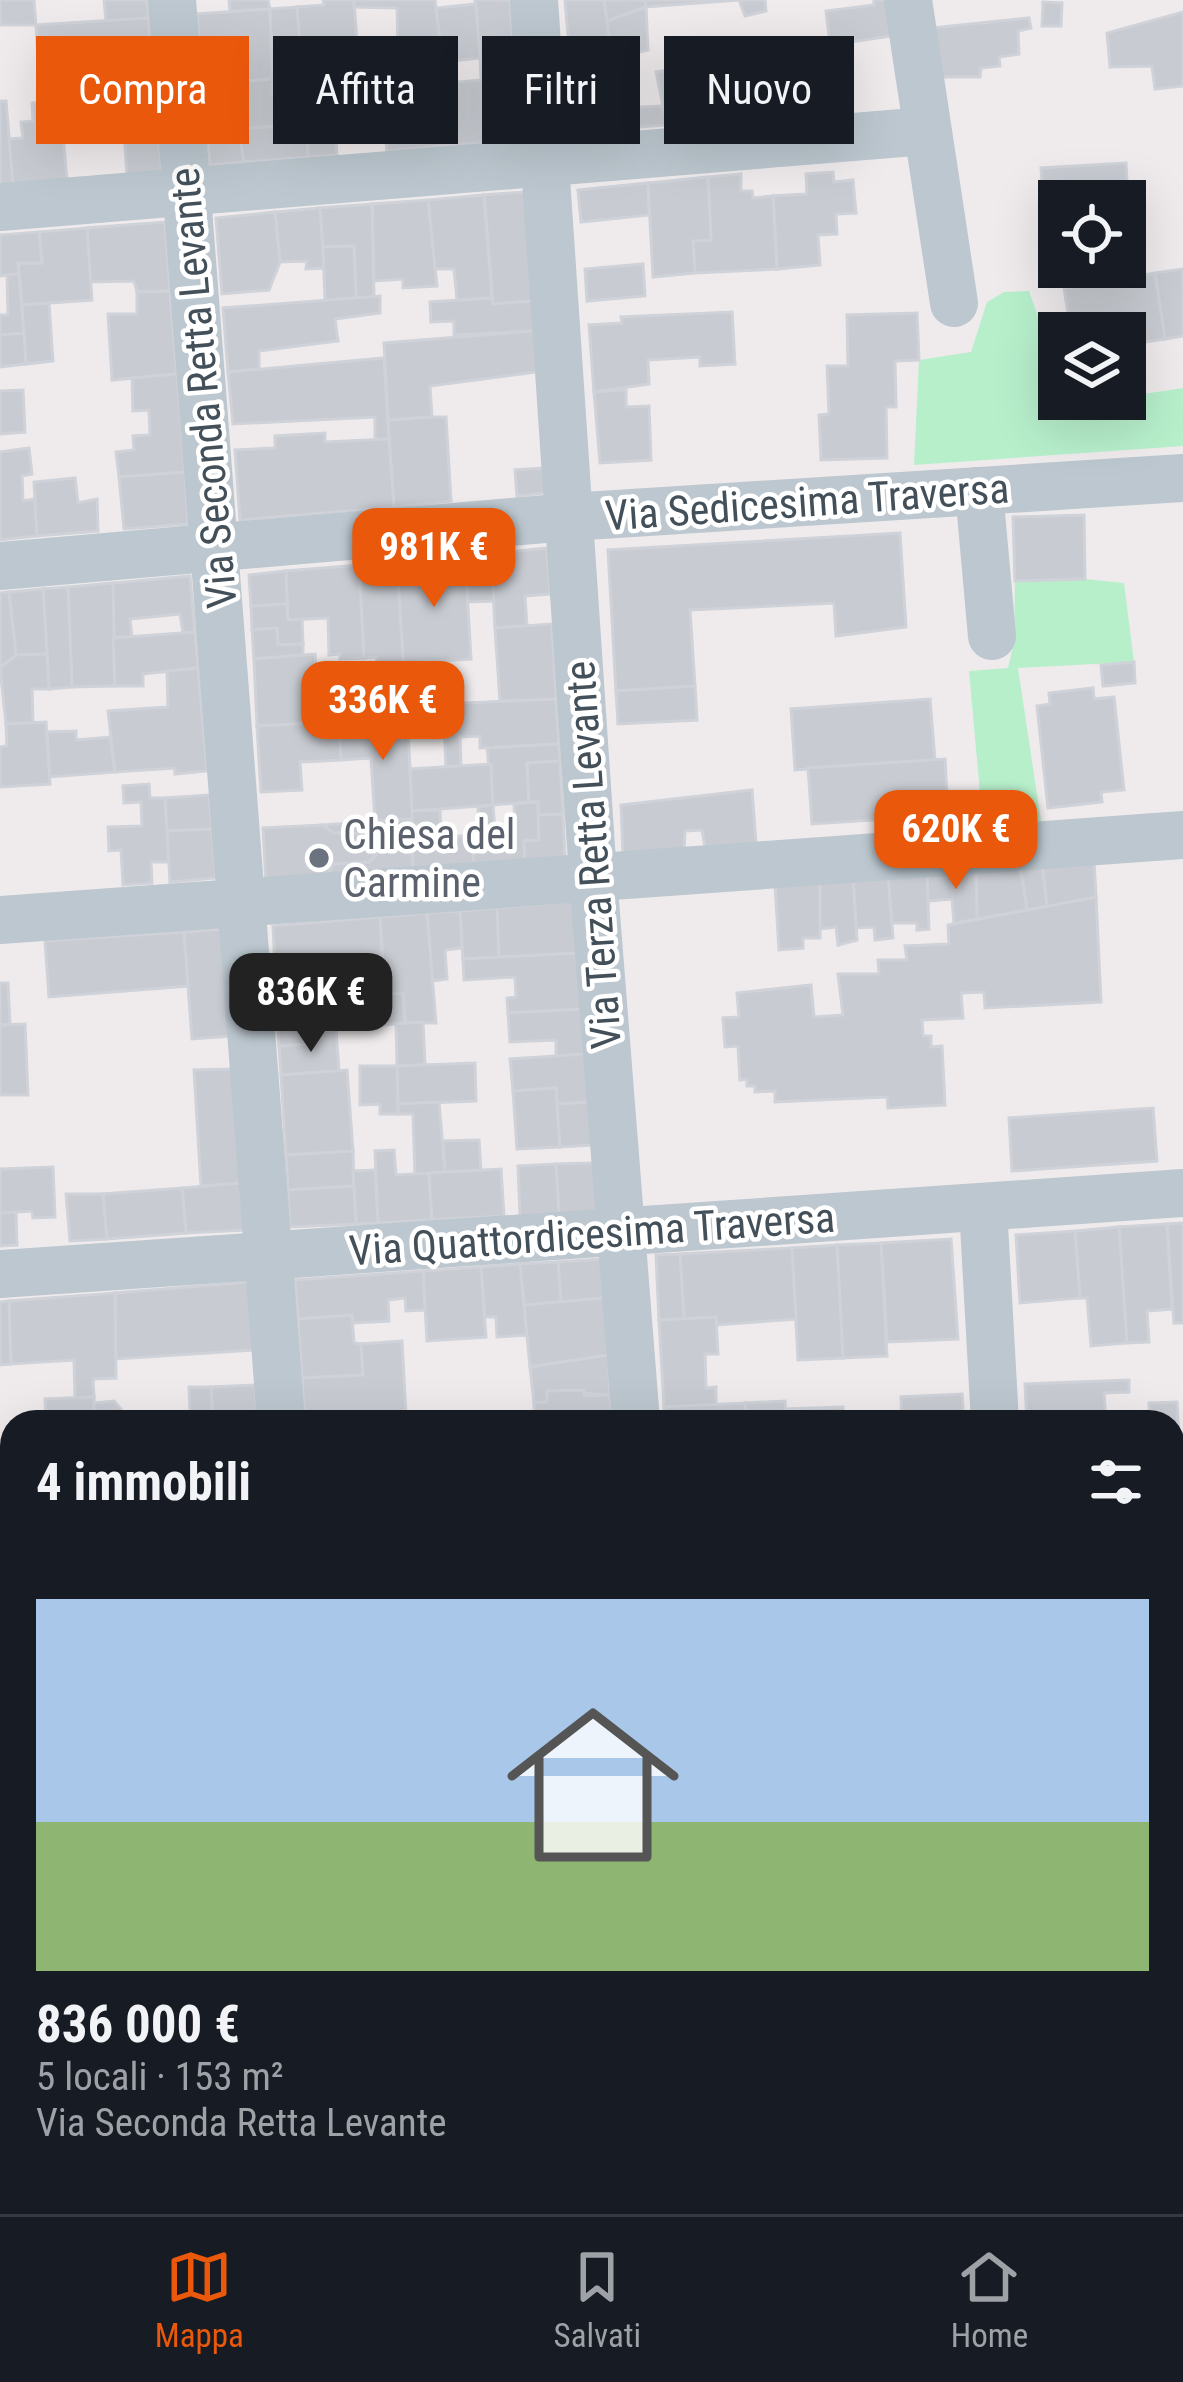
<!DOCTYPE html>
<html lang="it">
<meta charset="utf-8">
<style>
body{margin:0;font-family:"Roboto Condensed",sans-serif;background:#242831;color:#f1f3f6;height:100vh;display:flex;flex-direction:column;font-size:45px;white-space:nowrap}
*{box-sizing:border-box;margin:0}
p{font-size:39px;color:#9ea1a6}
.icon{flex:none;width:66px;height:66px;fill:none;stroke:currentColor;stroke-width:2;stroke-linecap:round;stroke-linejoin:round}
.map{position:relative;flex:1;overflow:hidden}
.drawer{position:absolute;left:0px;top:1410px;width:1185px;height:804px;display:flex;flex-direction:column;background:#171b24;border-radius:36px 36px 0 0;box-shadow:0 12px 48px #0002}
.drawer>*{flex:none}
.hud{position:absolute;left:36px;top:36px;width:1113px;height:108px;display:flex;gap:24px}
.buttons{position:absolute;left:1038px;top:180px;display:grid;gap:24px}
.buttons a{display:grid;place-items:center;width:108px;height:108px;border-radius:0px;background:#171b24;box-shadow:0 12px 48px #0002;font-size:60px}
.price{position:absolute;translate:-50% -102px;padding:0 27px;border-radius:24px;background:#ea580c;color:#fff;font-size:39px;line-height:78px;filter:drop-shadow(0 3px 6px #0008)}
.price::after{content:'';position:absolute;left:50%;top:72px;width:36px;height:27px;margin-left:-18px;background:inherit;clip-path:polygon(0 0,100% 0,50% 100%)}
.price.on{background:#222;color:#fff}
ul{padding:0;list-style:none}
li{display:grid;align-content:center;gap:24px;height:636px;padding:0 36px}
li span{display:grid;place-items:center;height:372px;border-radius:0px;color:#555}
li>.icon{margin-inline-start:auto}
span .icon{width:216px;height:216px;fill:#fffc;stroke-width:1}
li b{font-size:51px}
h2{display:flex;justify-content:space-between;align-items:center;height:144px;padding:0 36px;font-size:51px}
.chip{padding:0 42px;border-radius:0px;background:#171b24;box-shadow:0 12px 48px #0002;font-size:42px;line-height:108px}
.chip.on{background:#ea580c;color:#fff}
.dock{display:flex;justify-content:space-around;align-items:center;height:168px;border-top:3px solid #363941;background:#171b24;font-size:33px;color:#9ea1a6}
.dock a{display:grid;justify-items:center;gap:6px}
.dock .on{color:#ea580c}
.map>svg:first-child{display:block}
</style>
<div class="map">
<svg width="1183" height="2214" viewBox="0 0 1183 2214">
<rect width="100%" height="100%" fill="#efebec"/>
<g fill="#b7efcb">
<polygon points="1029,291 1048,345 1059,357 1059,399 1125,399 1125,391 1143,394 1183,388 1183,446 914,465 919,360 971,352 987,302 1004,292"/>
<polygon points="1085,579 1124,583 1134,662 1018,668 1041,821 983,826 969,671 1008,668 1014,643 1015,581"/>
</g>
<g fill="#c8cbd1" stroke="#cfd2d8" stroke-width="3">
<polygon points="0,0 34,0 36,25 0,25"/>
<polygon points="104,0 147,0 148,18 106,21"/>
<polygon points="229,0 268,0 270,9 230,11"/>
<polygon points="323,0 354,0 360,88 332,91 337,155 308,157 297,7 324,5"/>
<polygon points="354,0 435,0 441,48 398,50 397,8 354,7"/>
<polygon points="475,0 510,0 514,56 480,58"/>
<polygon points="565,0 604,0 611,46 569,48"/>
<polygon points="604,0 645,0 646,7 607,21"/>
<polygon points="645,0 765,0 766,11 745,16 739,0 646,7"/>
<polygon points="874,0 886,0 891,36 830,45 826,11 874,5"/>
<polygon points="1043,2 1062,3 1061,26 1042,26"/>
<polygon points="476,4 480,58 443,62 436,8"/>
<polygon points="297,7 304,95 273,96 270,9"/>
<polygon points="646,7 648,50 612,59 607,21"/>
<polygon points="270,9 272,79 204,85 197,14"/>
<polygon points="1183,12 1183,86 1155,89 1152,66 1110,67 1107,33"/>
<polygon points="148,18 151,48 100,53 100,45 57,49 57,62 38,63 36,25"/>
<polygon points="1029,18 1031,28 1018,31 1019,54 999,57 1000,66 981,68 980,77 936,77 931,28"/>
<polygon points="611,46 617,108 663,106 667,125 576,132 569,48"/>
<polygon points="822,46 829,112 783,116 778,50"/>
<polygon points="151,48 154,79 80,86 79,65 108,62 108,52"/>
<polygon points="441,48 442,73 435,74 440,146 387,151 383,110 416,107 416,73 392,73 390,50"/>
<polygon points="778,50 783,116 739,119 735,58"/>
<polygon points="514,56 520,140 440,146 435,74 447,73 447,83 481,80 480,58"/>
<polygon points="735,58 739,119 667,125 656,72"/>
<polygon points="272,79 273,96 287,95 279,126 239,129 244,162 210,165 204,85"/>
<polygon points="154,90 162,173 127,175 124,132 63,136 60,101"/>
<polygon points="287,95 304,95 308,157 244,162 239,129 279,126"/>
<polygon points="0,101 6,101 13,185 0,186"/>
<polygon points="60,101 67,181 13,185 9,139 23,138 21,122 33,121 32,103"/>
<polygon points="1126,163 1129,218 1125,219 1125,201 1059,201 1059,223 1045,224 1041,168"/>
<polygon points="833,172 834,182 853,180 856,213 836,214 837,234 818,235 820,265 777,269 773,196 807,194 806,174"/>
<polygon points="741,174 741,191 752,191 753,198 773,196 777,269 695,273 693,241 711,240 708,177"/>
<polygon points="708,177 711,240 693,241 695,273 653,277 648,183"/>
<polygon points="648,183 649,215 581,222 578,190"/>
<polygon points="525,192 532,301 493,304 484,195"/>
<polygon points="484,195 492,298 457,300 454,269 434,269 428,200"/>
<polygon points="428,200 437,286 403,288 403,279 374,281 372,204"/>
<polygon points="372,204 374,297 356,298 354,246 323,247 320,208"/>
<polygon points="320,208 324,268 306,269 307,261 280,262 275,212"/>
<polygon points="275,212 280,262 269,290 222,294 216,218"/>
<polygon points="165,222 170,291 137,292 134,281 90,282 87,228"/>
<polygon points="87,228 92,300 22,305 18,263 42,263 39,232"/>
<polygon points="39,232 42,263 18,263 19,274 0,276 0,235"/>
<polygon points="354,246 356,298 325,301 323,247"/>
<polygon points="643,264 645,296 587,301 585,269"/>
<polygon points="1183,269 1183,336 1165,339 1155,273"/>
<polygon points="1155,273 1165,339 1125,345 1125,333 1071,333 1064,288"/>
<polygon points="19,274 24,333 0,335 0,315 8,315 7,275"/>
<polygon points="170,291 177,374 112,380 108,314 137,314 137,292"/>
<polygon points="380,296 380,313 335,319 338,341 259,351 259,369 228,372 223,308"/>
<polygon points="492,298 493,304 532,301 534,331 454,335 454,321 431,322 430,302"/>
<polygon points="49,303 53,361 26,364 22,305"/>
<polygon points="732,312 735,364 700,366 700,357 648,360 649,384 594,392 589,325 622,323 621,317"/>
<polygon points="917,313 919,360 895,361 896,407 886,407 887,458 821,460 819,415 829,414 827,366 848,366 847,315"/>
<polygon points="534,331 536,372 430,386 432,417 388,420 384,343"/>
<polygon points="24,333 26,364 0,367 0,335"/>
<polygon points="384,358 389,439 375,439 375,417 233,424 228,372"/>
<polygon points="177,374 185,472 119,477 116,452 134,450 133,436 150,435 149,410 133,411 132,378"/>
<polygon points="23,390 25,432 0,434 0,391"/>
<polygon points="626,390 626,407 649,406 651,460 600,463 594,392"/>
<polygon points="432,417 446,417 451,501 394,507 388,420"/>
<polygon points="325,433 325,442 389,439 394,507 240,520 235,450 275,448 275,436"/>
<polygon points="29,448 32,474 22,476 23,501 35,499 37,536 0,540 0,452"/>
<polygon points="543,468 544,493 517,496 515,470"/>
<polygon points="185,472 188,524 124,529 119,477"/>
<polygon points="75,478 78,503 97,499 98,531 37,536 34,482"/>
<polygon points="1084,515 1085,579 1015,581 1013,517"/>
<polygon points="900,533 906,627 836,636 834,603 690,610 695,686 616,691 608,550"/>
<polygon points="547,548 550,594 525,596 527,626 495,628 491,554"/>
<polygon points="491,554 494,601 467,602 465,556"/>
<polygon points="465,556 471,659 403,663 397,562"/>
<polygon points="397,562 404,674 376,674 377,657 364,658 359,565"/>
<polygon points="359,565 364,658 340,659 340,654 329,655 328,618 288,620 286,571"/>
<polygon points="286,571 287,604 251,606 249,575"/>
<polygon points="190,576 195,632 183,633 180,614 130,619 132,637 113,638 113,583"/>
<polygon points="113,583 115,686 72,687 68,587"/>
<polygon points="68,587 72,687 49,689 43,589"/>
<polygon points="43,589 47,654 16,655 9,592"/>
<polygon points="9,592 16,655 0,668 0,678 0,593"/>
<polygon points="287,604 288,620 302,619 303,644 278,645 277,628 252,630 251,606"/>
<polygon points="552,624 556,699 500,701 495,628"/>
<polygon points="277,628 278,645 303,644 303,655 254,659 252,630"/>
<polygon points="195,632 198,668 143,674 143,686 115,686 113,638"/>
<polygon points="47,654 49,689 32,689 33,723 6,724 0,668 16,655"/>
<polygon points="315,654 317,686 338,686 339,722 257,726 254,659"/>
<polygon points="1134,662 1135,683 1103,686 1101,665"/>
<polygon points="198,668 207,771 175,774 175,768 115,772 108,711 168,707 167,671"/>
<polygon points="376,674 404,674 407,717 339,722 338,686 377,684"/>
<polygon points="695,686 697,720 618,724 616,691"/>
<polygon points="1093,688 1094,699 1114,697 1124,790 1101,792 1102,802 1048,808 1037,706 1050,704 1049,693"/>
<polygon points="556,699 559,744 480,748 480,736 460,737 461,766 446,767 443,704"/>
<polygon points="930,699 935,760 795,770 791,709"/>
<polygon points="407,717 413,819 375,821 371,758 341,760 339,722"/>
<polygon points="46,722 50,784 0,787 0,747 7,746 6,724"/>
<polygon points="339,722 341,760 300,762 302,790 261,792 257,726"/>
<polygon points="76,731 76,740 110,737 115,772 50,777 47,732"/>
<polygon points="559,744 560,761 527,763 529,802 493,805 487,748"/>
<polygon points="945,759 948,815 812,824 808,768"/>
<polygon points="560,761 563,814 538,815 538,802 529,802 527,763"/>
<polygon points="491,764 493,805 412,811 410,769"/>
<polygon points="149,784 150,798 165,798 169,862 151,862 152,883 123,885 121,850 109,851 108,827 142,826 141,802 124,803 123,786"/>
<polygon points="752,790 756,843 705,847 702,830 685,831 684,850 623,854 621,805"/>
<polygon points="209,795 212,829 167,831 165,798"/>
<polygon points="538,802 539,840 524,841 525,862 474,866 471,827 479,827 478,807 493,805 495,831 515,829 514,804"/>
<polygon points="440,810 441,833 448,833 448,837 472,835 474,866 413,870 412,811"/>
<polygon points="563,814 565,858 525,862 524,841 539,840 538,815"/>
<polygon points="409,819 413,870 325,877 334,864 369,862 376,855 377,845 371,834 333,833 323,825"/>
<polygon points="323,825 333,833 371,834 377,845 376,855 369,862 334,864 325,877 266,882 263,828"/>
<polygon points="212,829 216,878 170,882 167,831"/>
<polygon points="1094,859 1096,897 1047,907 1042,864"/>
<polygon points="1042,864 1047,907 1027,910 1020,865"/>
<polygon points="1020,865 1027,910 977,919 976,869"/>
<polygon points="976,869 977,919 954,923 952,899 928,901 927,873"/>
<polygon points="927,873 929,929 917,930 917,923 892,923 888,876"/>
<polygon points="888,876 893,938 875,940 874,927 856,928 853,879"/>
<polygon points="853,879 857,940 838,945 836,927 820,929 820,882"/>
<polygon points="820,882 820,938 803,938 803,948 779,950 775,885"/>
<polygon points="1096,897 1101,1002 985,1008 984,992 961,993 963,1018 922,1020 923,1036 931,1036 931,1047 942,1046 945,1105 888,1108 887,1097 775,1102 775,1091 755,1092 755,1086 747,1086 747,1079 740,1080 738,1046 725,1047 723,1018 739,1017 737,993 811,985 814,1017 843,1015 838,974 879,974 878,960 907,960 905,946 949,944 948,925"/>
<polygon points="576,901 579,953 499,957 497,908"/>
<polygon points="497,908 499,957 463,959 460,911"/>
<polygon points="460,911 462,948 445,950 447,979 432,981 427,913"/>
<polygon points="427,913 436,1023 405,1023 403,993 385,994 380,917"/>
<polygon points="380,917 382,957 302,962 303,1004 277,1007 273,926"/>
<polygon points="225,929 231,1036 192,1039 184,932"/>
<polygon points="184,932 188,986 49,997 45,941"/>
<polygon points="579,953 583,1009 508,1013 507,998 516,997 515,977 464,980 463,959"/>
<polygon points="0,983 8,983 10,1024 0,1025"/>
<polygon points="403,993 405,1023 310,1032 312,1044 279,1046 277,1007"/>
<polygon points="583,1009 586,1054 556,1056 556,1040 510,1042 508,1013"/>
<polygon points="423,1022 425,1065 397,1066 396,1024"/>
<polygon points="25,1024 28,1095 0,1095 0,1025"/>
<polygon points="336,1030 339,1071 281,1075 279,1046 312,1044 310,1032"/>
<polygon points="586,1054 590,1102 557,1104 556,1088 513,1091 510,1059"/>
<polygon points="475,1063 476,1101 398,1104 397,1066"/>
<polygon points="360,1066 397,1066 398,1114 380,1114 380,1104 360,1105"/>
<polygon points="233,1069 240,1183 201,1186 194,1070"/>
<polygon points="347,1070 353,1151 286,1155 281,1075"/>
<polygon points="556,1088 560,1147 517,1149 513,1091"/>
<polygon points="439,1102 445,1173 415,1174 413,1114 398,1114 398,1104"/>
<polygon points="590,1102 593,1145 560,1147 557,1104"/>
<polygon points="1153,1108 1157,1161 1012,1171 1009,1118"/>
<polygon points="479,1140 481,1171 445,1173 443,1141"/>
<polygon points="394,1150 396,1175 429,1173 432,1220 378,1223 375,1151"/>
<polygon points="353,1151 354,1186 288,1190 286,1155"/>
<polygon points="594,1163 598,1211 559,1214 556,1164"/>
<polygon points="556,1164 559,1214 520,1216 518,1166"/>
<polygon points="53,1167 55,1217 33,1218 32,1211 0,1213 0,1169"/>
<polygon points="501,1169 504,1216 432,1220 429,1173"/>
<polygon points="375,1170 378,1223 356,1224 353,1171"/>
<polygon points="240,1183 244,1230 186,1233 182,1188"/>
<polygon points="354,1186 356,1224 290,1227 288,1190"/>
<polygon points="182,1188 186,1233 107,1239 103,1194"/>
<polygon points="66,1194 103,1194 107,1239 70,1241"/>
<polygon points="16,1212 17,1245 0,1246 0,1213"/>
<polygon points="1183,1223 1183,1323 1174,1323 1167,1224"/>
<polygon points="1167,1224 1172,1309 1147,1311 1149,1342 1127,1343 1119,1227"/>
<polygon points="1119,1227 1127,1343 1091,1346 1087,1298 1080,1298 1075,1231"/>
<polygon points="1075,1231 1080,1298 1020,1303 1016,1235"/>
<polygon points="951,1239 958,1339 887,1342 881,1243"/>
<polygon points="881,1243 887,1356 843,1358 837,1245"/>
<polygon points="837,1245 843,1358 798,1360 792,1248"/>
<polygon points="792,1248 796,1319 717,1325 716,1317 684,1319 680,1254"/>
<polygon points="680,1254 684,1319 659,1320 656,1255"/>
<polygon points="601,1259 604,1298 561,1302 558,1262"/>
<polygon points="558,1262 561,1302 524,1305 520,1264"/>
<polygon points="520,1264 527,1335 497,1337 496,1317 485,1317 481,1267"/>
<polygon points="481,1267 486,1337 427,1341 423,1271"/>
<polygon points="423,1271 425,1310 406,1311 405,1298 388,1300 389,1321 353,1323 352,1315 298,1319 295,1280"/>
<polygon points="249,1282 253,1350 116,1359 115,1293"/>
<polygon points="115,1293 116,1378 93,1379 94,1397 75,1398 74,1360 11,1364 9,1301"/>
<polygon points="604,1298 608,1355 530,1367 524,1305"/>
<polygon points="9,1301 11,1364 0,1365 0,1302"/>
<polygon points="352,1315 354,1343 361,1344 363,1375 302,1378 298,1319"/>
<polygon points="716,1317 718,1354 705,1354 706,1388 716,1387 716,1405 664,1407 659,1320"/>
<polygon points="402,1341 406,1415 305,1421 302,1378 363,1375 361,1344"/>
<polygon points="608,1355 610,1395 547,1391 547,1402 534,1403 530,1367"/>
<polygon points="1129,1380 1129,1392 1104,1393 1106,1422 1027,1422 1025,1384"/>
<polygon points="255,1385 257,1422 213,1422 211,1387"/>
<polygon points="189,1387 211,1387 213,1422 94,1422 93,1403 114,1401 126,1415 190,1411"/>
<polygon points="584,1390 584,1396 610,1395 612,1422 525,1422 535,1422 534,1403 547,1402 547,1391"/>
<polygon points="962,1394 964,1422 902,1422 901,1397"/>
<polygon points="94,1397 94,1422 46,1422 45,1399"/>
<polygon points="785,1401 786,1422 746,1422 745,1403"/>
<polygon points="1177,1402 1183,1518 1173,1519 1173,1422 1150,1422 1149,1403"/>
<polygon points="745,1403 746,1422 664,1422 664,1407"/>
<polygon points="843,1407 844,1422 786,1422 785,1409"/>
<polygon points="435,1413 436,1422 305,1421 406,1415"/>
<rect x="0" y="1453" width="12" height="60"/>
<polygon points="0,1513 6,1513 12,1599 0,1600"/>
<polygon points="0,1656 12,1656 12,1953 0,1954"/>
<polygon points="1183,1972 1183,2044 1173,2044 1173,1973"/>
<polygon points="0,2031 12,2031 12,2187 7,2188"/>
<polygon points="1183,2115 1183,2214 1076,2214 1075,2202 1173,2202 1173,2116"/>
<polygon points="12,2187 12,2202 107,2202 108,2214 9,2214 7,2188"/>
<polygon points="107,2202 154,2202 154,2209 107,2211"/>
<polygon points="154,2202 220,2202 221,2211 155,2214"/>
<polygon points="220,2202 310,2202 310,2205 221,2211"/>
<polygon points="365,2202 453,2202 454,2214 366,2214"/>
<polygon points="609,2202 665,2202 666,2214 610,2214"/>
<polygon points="752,2202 800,2202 802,2214 719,2214 753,2211"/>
<polygon points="841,2202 878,2202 877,2214 839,2214"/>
<rect x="948" y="2202" width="64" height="12"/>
</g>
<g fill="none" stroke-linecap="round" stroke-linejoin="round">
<g stroke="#bcc7cf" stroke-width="48">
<polyline points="172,0 281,1422"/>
<polyline points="534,0 593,876 636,1422"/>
<polyline points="908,0 954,303"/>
<polyline points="0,207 926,131"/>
<polyline points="979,491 992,636"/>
<polyline points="0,566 569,517 1183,478"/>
<polyline points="0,920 1183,835"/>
<polyline points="983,1207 995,1422"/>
<polyline points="0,1274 1183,1193"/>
<polyline points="1173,1551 1183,1550"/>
<polyline points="0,1621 12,1621"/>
<polyline points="339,2202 340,2214"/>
<polyline points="688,2202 689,2214"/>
<polyline points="1041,2202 1042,2214"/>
</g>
<g stroke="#bbc8d4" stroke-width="66">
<polyline points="1173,1922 1183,1921"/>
<polyline points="0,1992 12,1991"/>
</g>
</g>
<circle fill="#6b7280" stroke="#fff" stroke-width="4.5" cx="319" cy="858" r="12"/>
<g text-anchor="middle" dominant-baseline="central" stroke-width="9" stroke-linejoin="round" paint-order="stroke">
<g font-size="42" fill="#445059" stroke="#fff">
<text transform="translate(203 388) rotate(-95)">Via Seconda Retta Levante</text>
<text transform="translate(807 502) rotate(-4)">Via Sedicesima Traversa</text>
<text transform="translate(593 855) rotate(-94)">Via Terza Retta Levante</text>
<text transform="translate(592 1234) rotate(-4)">Via Quattordicesima Traversa</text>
</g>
<g font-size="42" fill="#5b616d" stroke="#fff" text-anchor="start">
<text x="343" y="834">Chiesa del<tspan x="343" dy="48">Carmine</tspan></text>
</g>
</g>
</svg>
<div class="buttons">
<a><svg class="icon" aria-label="locate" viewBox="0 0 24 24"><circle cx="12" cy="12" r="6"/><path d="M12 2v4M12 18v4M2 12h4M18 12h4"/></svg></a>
<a><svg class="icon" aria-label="layers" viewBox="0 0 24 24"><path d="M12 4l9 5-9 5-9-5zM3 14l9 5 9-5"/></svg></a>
</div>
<b class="price" style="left:434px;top:610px">981K €</b>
<b class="price" style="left:383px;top:763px">336K €</b>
<b class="price" style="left:956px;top:892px">620K €</b>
<b class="price on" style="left:311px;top:1055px">836K €</b>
<div class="hud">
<a class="chip on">Compra</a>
<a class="chip">Affitta</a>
<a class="chip">Filtri</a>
<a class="chip">Nuovo</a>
</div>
<section class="drawer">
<h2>4 immobili<svg class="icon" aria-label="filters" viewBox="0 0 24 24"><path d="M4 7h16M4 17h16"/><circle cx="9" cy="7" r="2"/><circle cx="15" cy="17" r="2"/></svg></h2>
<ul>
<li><span style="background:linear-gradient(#a9c7e8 60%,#8fb573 0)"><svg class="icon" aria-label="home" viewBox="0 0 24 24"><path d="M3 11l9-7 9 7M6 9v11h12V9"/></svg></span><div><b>836 000 €</b><p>5 locali · 153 m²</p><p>Via Seconda Retta Levante</p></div></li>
</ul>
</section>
</div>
<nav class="dock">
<a class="on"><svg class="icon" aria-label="map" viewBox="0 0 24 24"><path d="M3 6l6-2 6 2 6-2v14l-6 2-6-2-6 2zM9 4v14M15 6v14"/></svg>Mappa</a>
<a><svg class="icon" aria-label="saved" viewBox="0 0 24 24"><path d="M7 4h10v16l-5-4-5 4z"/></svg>Salvati</a>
<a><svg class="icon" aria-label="home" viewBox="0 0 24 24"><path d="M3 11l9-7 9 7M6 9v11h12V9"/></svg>Home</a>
</nav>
